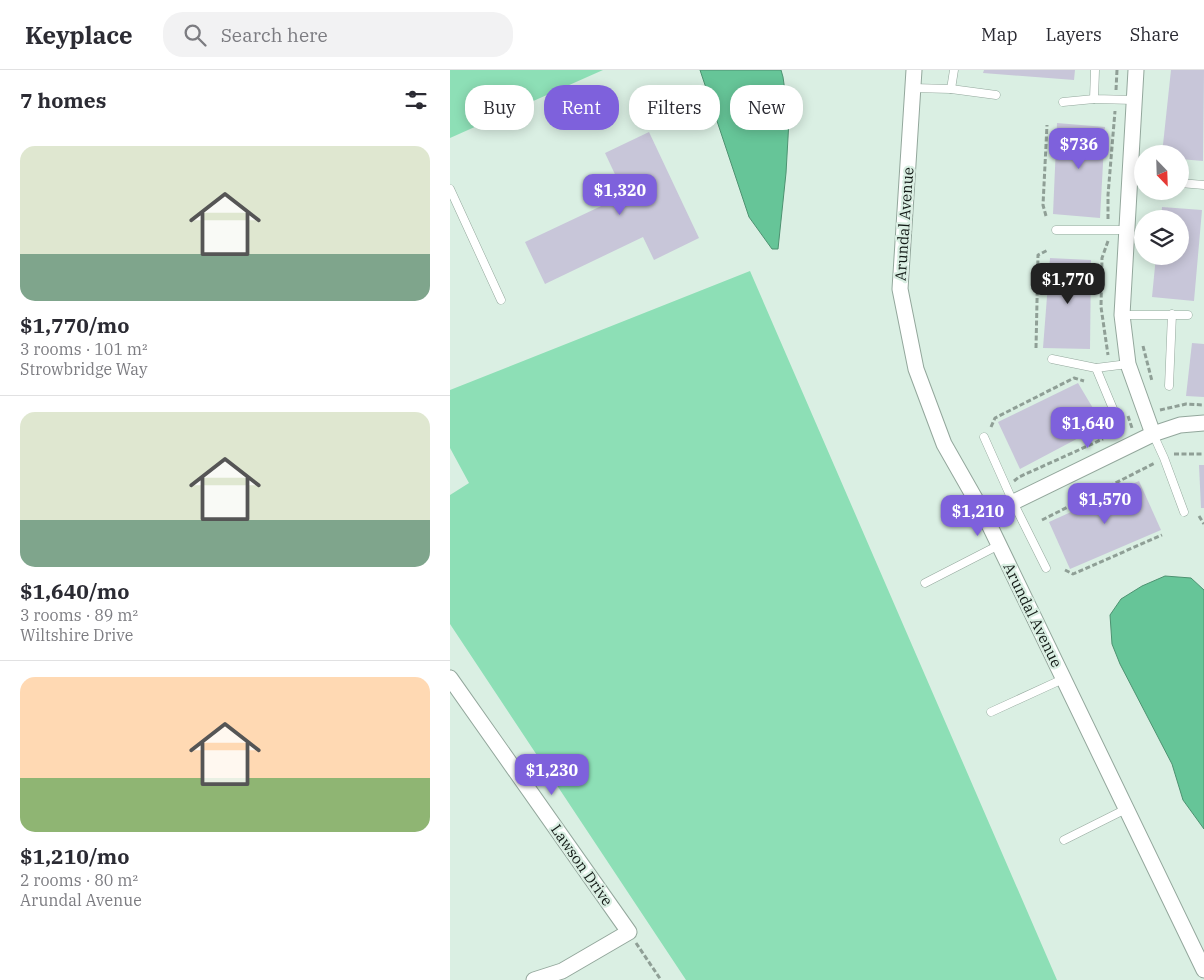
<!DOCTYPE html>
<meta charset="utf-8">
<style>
body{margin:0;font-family:"IBM Plex Serif",serif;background:#f2f2f3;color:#2b2b33;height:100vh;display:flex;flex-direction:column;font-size:19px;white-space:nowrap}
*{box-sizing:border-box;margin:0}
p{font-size:16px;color:#7c7c81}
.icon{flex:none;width:28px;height:28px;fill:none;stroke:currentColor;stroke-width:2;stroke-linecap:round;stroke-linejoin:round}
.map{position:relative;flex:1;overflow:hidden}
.panel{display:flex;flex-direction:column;background:#fff;width:450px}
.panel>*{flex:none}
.guide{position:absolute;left:15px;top:15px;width:475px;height:45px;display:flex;gap:10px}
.needle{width:32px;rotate:157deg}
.buttons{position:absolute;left:684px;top:75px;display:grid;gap:10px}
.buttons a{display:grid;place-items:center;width:55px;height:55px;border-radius:50%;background:#fff;box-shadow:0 2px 12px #0003;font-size:25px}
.price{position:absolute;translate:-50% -42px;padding:0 11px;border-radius:10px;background:#7e61dc;color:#fff;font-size:16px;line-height:32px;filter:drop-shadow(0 1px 2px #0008)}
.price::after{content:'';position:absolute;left:50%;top:30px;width:15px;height:11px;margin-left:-8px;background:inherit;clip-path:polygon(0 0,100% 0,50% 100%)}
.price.on{background:#222;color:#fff}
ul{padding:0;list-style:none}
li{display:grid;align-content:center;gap:10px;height:265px;padding:0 20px}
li+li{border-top:1px solid #e1e1e2}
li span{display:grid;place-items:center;height:155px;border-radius:15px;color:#555}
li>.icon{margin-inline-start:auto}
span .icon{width:90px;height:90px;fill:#fffc;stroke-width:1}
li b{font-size:21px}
h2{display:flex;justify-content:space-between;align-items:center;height:60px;padding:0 20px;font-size:21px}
.tag{padding:0 18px;border-radius:20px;background:#fff;box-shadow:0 2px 12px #0003;font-size:18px;line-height:45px}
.tag.on{background:#7e61dc;color:#fff}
header{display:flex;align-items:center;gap:30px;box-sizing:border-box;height:70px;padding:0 25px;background:#fff;border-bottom:1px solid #e1e1e2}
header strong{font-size:24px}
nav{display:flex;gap:28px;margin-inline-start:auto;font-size:18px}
.search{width:350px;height:45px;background:#f2f2f3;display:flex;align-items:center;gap:12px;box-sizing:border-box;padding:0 18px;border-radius:20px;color:#7c7c81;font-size:19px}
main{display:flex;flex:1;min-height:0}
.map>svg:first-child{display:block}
</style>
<header>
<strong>Keyplace</strong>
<div class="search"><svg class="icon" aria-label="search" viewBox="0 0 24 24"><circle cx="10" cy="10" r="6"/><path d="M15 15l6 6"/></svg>Search here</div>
<nav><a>Map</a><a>Layers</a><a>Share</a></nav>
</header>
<main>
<section class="panel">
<h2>7 homes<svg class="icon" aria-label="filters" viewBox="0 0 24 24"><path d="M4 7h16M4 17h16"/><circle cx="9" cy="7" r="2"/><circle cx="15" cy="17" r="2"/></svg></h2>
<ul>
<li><span style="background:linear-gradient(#dfe7d0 70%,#7fa58c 0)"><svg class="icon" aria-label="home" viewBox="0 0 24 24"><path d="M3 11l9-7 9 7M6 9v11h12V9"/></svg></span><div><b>$1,770/mo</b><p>3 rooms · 101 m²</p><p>Strowbridge Way</p></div></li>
<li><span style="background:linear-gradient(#dfe7d0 70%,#7fa58c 0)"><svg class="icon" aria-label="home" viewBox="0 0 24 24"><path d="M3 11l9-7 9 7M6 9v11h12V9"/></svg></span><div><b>$1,640/mo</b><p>3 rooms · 89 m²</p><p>Wiltshire Drive</p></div></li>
<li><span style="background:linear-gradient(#ffd9b3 65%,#8fb573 0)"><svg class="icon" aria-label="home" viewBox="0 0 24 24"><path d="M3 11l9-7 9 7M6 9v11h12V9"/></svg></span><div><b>$1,210/mo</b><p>2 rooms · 80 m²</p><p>Arundal Avenue</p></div></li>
</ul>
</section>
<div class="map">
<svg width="754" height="910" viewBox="0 0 754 910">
<rect width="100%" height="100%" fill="#daefe3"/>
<g fill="#8ddfb6">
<polygon points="0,0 153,0 0,68"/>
<polygon points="300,201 607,910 236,910 0,554 0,425 19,413 0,378 0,320"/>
</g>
<g fill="#66c598" stroke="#4d9271">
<polygon points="250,0 331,0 333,7 339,50 336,103 328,179 322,179 299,147"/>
<polygon points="715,506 741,508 754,520 754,759 733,730 722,694 670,594 662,574 660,545 671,529 692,516"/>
</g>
<g fill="#c8c6d9">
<polygon points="534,0 625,0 624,10 533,3"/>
<polygon points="721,0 754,0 753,91 730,89 730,84 712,84"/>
<polygon points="607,53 655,57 650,148 603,144"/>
<polygon points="199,62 249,168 204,190 193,167 95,214 75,172 164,130 159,121 170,115 155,83"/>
<polygon points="712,137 752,140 744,231 702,227 706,186 730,186 730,149 711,149"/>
<polygon points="600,188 641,190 640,279 593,278"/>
<polygon points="742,273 754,274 754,327 736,326"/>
<polygon points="628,313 653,355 570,399 548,352"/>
<polygon points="749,395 754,395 754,438 751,438"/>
<polygon points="689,411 711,460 620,499 599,452"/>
</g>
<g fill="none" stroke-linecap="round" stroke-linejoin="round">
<g stroke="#93a79c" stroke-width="9">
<g id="service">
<polyline points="645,0 644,29 684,30"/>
<polyline points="463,18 501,19 504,0"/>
<polyline points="501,19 546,25"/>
<polyline points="613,32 644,29"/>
<polyline points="679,109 692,110"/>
<polyline points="730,113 754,115"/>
<polyline points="0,119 51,230"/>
<polyline points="606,160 677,160"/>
<polyline points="672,245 738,245"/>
<polyline points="602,289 646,298"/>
<polyline points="719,316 722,244"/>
<polyline points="666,346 646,298 678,294"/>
<polyline points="703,364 714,388 734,442"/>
<polyline points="534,367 563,432 596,498"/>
<polyline points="475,513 549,475"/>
<polyline points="541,642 613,609"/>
<polyline points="614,770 676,739"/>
</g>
</g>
<g stroke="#93a79c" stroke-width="17">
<g id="minor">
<polyline points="464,0 450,219 466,299 494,374 535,446 754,900"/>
<polyline points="686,0 672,245 678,294 703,364"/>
<polyline points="535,446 703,364 730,355 754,353"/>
<polyline points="0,608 179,862 112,901 84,910"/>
</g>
</g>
<g stroke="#8f9f96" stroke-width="3" stroke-dasharray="5 2.5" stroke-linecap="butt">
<polyline points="666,20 667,0"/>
<polyline points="596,146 593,135 597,55"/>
<polyline points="658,149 658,125 665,41"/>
<polyline points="658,171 652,188 651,237 658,285"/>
<polyline points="693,276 702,311"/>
<polyline points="586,278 588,185 598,180"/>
<polyline points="710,340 736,334 754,335"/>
<polyline points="678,346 682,358"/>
<polyline points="541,357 545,348 624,308 634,311"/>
<polyline points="724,384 754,384"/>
<polyline points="564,411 569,407 653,369"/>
<polyline points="749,446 754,454"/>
<polyline points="592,450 705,393"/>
<polyline points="615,500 623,504 712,465"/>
<polyline points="186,873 211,910"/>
</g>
<use href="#service" stroke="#fff" stroke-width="8"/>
<use href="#minor" stroke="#fff" stroke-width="15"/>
</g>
<g text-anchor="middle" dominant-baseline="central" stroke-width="4.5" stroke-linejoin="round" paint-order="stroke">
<g font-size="15" fill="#131a16" stroke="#daefe3">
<text transform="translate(454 154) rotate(-86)">Arundal Avenue</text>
<text transform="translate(583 545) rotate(64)">Arundal Avenue</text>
<text transform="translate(132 795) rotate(55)">Lawson Drive</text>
</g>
</g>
</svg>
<div class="buttons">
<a><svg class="needle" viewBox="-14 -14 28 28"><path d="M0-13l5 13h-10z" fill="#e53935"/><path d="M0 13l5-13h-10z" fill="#7c7c81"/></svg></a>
<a><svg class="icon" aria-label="layers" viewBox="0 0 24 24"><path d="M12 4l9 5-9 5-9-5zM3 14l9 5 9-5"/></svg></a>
</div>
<b class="price" style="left:629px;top:100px">$736</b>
<b class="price" style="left:170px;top:146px">$1,320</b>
<b class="price on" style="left:618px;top:235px">$1,770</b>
<b class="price" style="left:638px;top:379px">$1,640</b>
<b class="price" style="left:655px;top:455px">$1,570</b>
<b class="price" style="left:528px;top:467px">$1,210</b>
<b class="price" style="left:102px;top:726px">$1,230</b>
<div class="guide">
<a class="tag">Buy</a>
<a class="tag on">Rent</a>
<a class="tag">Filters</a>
<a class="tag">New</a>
</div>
</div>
</main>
